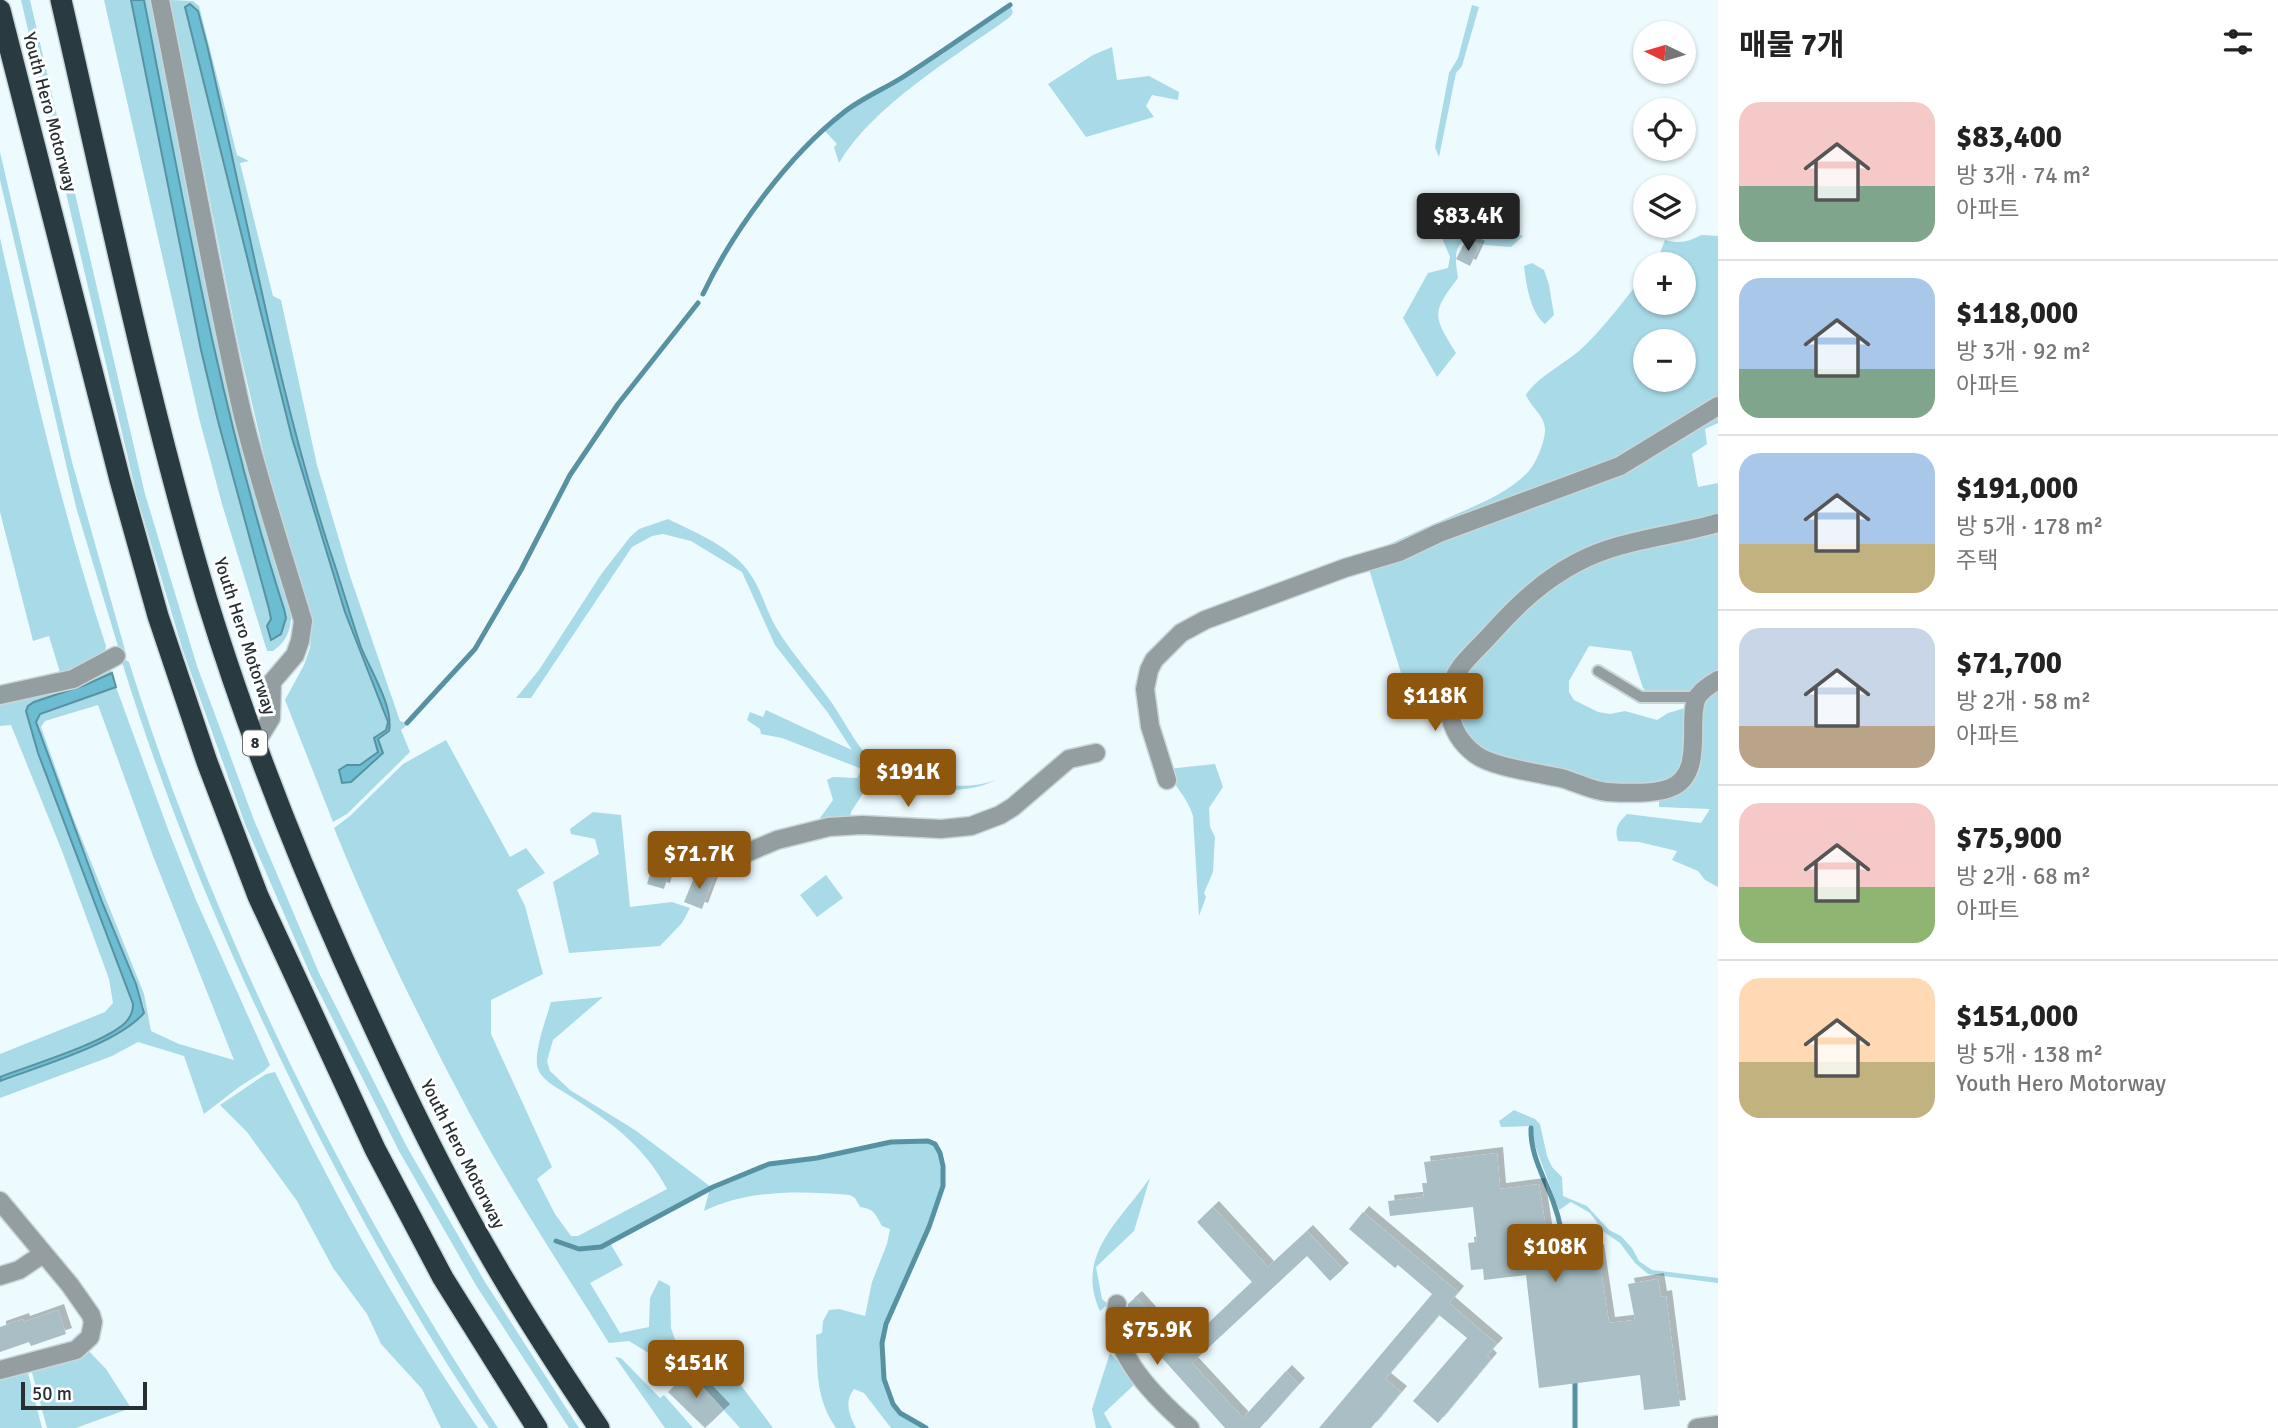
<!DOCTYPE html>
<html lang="ko">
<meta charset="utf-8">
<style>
body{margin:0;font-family:Signika,"Noto Sans KR",sans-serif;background:#f6f6f6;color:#222;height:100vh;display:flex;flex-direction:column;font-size:26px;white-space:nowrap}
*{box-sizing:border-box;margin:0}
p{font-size:23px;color:#767676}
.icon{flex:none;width:38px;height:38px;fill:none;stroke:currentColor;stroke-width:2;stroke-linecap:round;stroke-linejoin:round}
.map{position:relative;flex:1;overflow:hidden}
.sheet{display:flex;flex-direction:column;background:#fff;width:560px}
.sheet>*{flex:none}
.needle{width:46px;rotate:275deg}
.tools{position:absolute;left:1633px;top:21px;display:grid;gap:14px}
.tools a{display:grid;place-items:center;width:63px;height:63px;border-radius:50%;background:#fff;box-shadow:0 2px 5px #0004;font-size:35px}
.scale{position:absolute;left:21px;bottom:18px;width:126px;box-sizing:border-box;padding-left:7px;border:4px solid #272f32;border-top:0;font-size:19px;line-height:24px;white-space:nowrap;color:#272f32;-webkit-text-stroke:5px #fff;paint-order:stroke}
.price{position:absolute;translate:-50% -60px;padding:0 16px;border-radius:7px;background:#8f570e;color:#fff;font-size:23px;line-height:46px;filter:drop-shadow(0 2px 4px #0008)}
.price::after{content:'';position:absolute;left:50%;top:42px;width:21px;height:16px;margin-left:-10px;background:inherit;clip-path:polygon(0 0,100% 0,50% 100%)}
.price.on{background:#222;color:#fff}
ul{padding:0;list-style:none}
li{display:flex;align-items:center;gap:21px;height:175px;padding:0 21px}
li+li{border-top:2px solid #e0e0e0}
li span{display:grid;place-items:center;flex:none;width:196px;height:140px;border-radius:21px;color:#555}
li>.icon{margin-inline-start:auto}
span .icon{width:84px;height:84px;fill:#fffc;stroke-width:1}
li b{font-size:30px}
h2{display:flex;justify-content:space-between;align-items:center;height:84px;padding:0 21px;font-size:30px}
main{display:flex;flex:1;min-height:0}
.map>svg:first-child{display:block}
</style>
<main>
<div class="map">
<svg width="1718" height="1428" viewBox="0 0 1718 1428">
<defs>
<filter id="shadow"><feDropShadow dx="6" dy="-6" stdDeviation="0" flood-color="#0004"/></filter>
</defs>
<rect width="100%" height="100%" fill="#edfbff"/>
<g fill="#a9dae7" fill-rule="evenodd">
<polygon points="21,0 30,0 145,494 197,666 254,820 319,973 407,1147 485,1282 579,1428 569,1428 477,1287 399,1151 311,976 245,824 183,651 137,497"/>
<path d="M 104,0 L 131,0 L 201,350 L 271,619 L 284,609 L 259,527 L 209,332 L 144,0 L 150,0 L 227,374 L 291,611 C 292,628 287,642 273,651 L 267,651 L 222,504 L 199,418 Z"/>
<path d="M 170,0 L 193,1 L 199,6 L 237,155 L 249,161 L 240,163 L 273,296 L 281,300 L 317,465 L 349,573 L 400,721 L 408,724 L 401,730 L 410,752 L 347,814 L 333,822 L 285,700 L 304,665 L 310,648 L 312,622 L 268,472 L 238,343 ZM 185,7 L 198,11 C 231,133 250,257 281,379 C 304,468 331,556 360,644 C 369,671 383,696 391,723 L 378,739 L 382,753 L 351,782 L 347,765 L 360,765 L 379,752 L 374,738 L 386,730 L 388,722 L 345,612 L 292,438 Z"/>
<polygon points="1472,5 1479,7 1462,66 1456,73 1439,157 1435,147 1449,73 1458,58"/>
<path d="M 1010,6 L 1013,12 L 1010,17 C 956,56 872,106 839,163 L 834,147 L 837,144 L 825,131 L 847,111 L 914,71 Z"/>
<polygon points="1112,47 1117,80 1149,76 1179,92 1178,100 1152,95 1146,106 1154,117 1086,137 1048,84 1093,55"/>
<polygon points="0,152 72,462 125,650 120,653 76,507 0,180"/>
<path d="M 1460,211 L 1484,223 L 1523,236 L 1511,247 L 1485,245 L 1466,238 C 1452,249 1456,262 1458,278 C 1431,313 1433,316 1456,353 L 1437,377 L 1403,318 L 1428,273 L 1448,268 L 1450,257 L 1442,238 Z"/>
<path d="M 1701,235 L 1718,236 L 1718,403 L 1619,464 L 1369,554 C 1394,542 1419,530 1443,520 C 1472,507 1506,495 1528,472 C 1536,463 1544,444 1545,432 C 1546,416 1532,409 1526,395 C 1536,378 1564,364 1580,350 C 1603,329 1626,298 1645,274 L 1645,303 L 1684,303 L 1684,264 L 1652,264 L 1659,256 L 1665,240 C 1679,244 1689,242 1701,235 ZM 1645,341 L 1684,341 L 1684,380 L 1645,380 Z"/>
<path d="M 0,238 C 31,375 62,513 106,646 L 105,653 L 62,679 L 49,636 L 33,641 L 0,512 Z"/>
<path d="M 1532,263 L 1544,270 L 1549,285 L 1554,315 L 1545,324 C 1530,313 1526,283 1524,266 Z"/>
<polygon points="1718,410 1718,423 1705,429 1707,444 1692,454 1698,487 1718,483 1718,519 1670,529 1524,593 1445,700 1405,686 1368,566 1543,500"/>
<path d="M 668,519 C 694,532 725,544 745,567 C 761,586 765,609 777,629 C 792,654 812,675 829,699 C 847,723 861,760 890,773 C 925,781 960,793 996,780 C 957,799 914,787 873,778 L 851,812 L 849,822 L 818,827 L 820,818 L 833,800 L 827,780 L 833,777 L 857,778 L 862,769 L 782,738 L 761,734 L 760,729 L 747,720 L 750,712 L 763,717 L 766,710 L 852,750 L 828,713 L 775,645 L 742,572 L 691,541 L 663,534 L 652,536 L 632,547 L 531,698 L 516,698 L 539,670 L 602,573 L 630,537 L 639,529 Z"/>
<polygon points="1718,524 1718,676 1695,695 1646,691 1643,688 1631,651 1589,646 1569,681 1569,692 1574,700 1598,712 1610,714 1625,711 1657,720 1668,713 1692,706 1681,778 1624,790 1487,760 1456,730 1454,682 1463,667 1577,564"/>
<path d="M 126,660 L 129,662 C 215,934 342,1190 498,1428 L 489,1428 C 417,1322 354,1208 297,1093 C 228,953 168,811 122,662 Z"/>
<path d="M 110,666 L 112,673 L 26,711 L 38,753 L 133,1004 C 133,1012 131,1017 125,1023 C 103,1044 31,1065 0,1077 L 0,1054 L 105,1012 L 113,1003 L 109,979 L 62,851 L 11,725 L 0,726 L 0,703 Z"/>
<path d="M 1718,684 L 1718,887 L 1705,880 L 1698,871 L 1672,860 L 1677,851 L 1639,842 L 1618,841 C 1614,828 1618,823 1627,814 L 1701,823 L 1710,809 L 1659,807 L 1659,795 L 1674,791 L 1698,706 Z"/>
<path d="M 116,687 L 169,832 L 196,900 L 270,1065 L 264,1071 L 239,1087 L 204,1114 L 184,1056 L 138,1042 L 112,1056 L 0,1098 L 0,1081 L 109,1039 L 144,1007 L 102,902 L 36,722 L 40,714 ZM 98,705 L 153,856 L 234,1060 L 179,1044 L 151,1031 L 144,994 L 73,817 L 41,727 L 45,721 Z"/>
<path d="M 446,740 L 510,857 L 526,848 L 545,873 L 517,890 L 525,906 L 543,974 L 491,1000 L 491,1034 L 552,1167 L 537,1179 L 555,1214 L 571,1236 L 578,1236 L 667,1189 C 643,1144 609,1121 567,1094 C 556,1087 539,1079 537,1065 C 535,1048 546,1019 551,1002 L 603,997 L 553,1040 L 547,1061 L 550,1071 L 570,1090 L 635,1130 L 711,1187 L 600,1246 L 579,1248 L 557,1240 L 556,1242 C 576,1250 590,1254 610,1243 L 623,1265 L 590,1283 L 620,1333 L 649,1327 L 650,1298 L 659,1280 L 670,1286 L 671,1328 L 684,1365 L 710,1344 L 773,1428 L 740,1428 L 684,1366 L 660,1360 L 629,1341 L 609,1343 C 562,1268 513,1194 471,1116 C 421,1022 374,927 334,828 L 350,816 L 403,764 Z"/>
<path d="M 1215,764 L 1223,787 L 1209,808 L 1210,827 L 1215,837 L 1213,872 L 1204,893 L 1206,897 L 1199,916 L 1193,816 C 1187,796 1174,787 1167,769 Z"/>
<polygon points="593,812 621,815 630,907 672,902 690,908 682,923 660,946 569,953 553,882 599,854 595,839 571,834 570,829"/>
<polygon points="826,875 843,898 817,917 800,895"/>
<path d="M 275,1072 C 335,1196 400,1314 478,1428 L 441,1428 L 422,1389 L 381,1344 L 367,1314 L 333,1268 L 297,1201 L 247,1132 L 220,1105 L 266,1074 Z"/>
<polygon points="1514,1110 1535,1119 1540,1124 1547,1156 1552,1167 1562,1177 1563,1196 1587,1206 1609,1230 1621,1236 1632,1248 1639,1261 1652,1270 1718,1278 1718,1283 1648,1274 1635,1263 1620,1243 1604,1232 1590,1213 1571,1202 1559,1210 1533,1140 1533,1126 1501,1127 1499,1121"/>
<path d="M 916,1141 L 928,1142 L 934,1145 C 970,1217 858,1303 885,1386 C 888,1396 892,1407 900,1414 C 907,1420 915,1424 923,1428 L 891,1428 L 864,1393 L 854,1389 C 844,1402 849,1414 856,1428 L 836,1428 C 815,1397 818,1372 816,1335 L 822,1333 L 823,1321 L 829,1310 L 839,1309 L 865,1316 L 872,1282 L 887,1244 L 890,1229 L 882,1226 C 875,1214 875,1209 860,1207 L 855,1198 L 850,1195 C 802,1191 749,1189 704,1211 L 709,1192 L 737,1177 L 769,1165 L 818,1160 L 874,1146 Z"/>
<path d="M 1150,1178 L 1134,1231 L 1096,1267 L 1102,1299 L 1108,1304 L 1100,1311 C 1074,1255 1121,1220 1150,1178 Z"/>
<polygon points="85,1347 106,1369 131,1408 76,1428 47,1428 31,1369"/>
<polygon points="1110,1353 1137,1382 1104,1413 1112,1428 1096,1428 1092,1409"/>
<polygon points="615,1357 621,1358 660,1398 664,1395 693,1428 665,1428"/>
<polygon points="27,1369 42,1428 0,1428 0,1376"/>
</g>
<g fill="#6dbdd2" stroke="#5892a2" stroke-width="2">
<path d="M 131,0 L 144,0 C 184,205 220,410 284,609 L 286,618 L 281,634 L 271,640 L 267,626 L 271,619 L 269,609 L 218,421 L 201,350 Z"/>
<path d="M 190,4 L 198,11 L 207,45 C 247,214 276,385 330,551 C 341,583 350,615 361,647 C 370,670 394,707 389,731 L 378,739 L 383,753 L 351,782 L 342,783 L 339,770 L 347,765 L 360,765 L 378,752 L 374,738 L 386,730 L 388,722 L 345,612 L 292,438 L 185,7 Z"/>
<path d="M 112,673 L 116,687 L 40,714 L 36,722 L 102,902 L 136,984 L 144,1013 C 117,1044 40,1066 0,1081 L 0,1077 C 31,1065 104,1043 125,1023 C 131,1017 133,1012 133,1004 L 38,753 L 26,711 L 28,706 L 34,702 L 85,685 Z"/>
</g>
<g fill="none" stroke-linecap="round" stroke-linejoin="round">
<g stroke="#5892a2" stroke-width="5">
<path d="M 703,294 C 733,231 788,156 843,113 C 860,99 884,89 903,77 C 939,54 974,29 1010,5"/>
<polyline points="407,723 475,649 521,570 570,475 618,404 698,303"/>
<path d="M 1531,1128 C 1530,1154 1544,1177 1553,1201 C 1560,1220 1564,1240 1564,1260"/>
<polyline points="556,1241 579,1249 601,1247 713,1187 769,1164 817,1158 891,1142 928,1141 935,1144 940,1153 943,1166 943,1186 929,1227 886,1324 882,1343 884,1379 893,1404 900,1413 926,1428"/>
<polyline points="1575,1377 1575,1428"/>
</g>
</g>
<g fill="#a9bfc5" filter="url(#shadow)">
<polygon points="1466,240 1479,247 1470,266 1456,259"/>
<polygon points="657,850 674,855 664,889 647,884"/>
<polygon points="696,873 713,880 702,909 684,902"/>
<polygon points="1497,1153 1500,1189 1539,1184 1550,1255 1598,1250 1609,1323 1635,1320 1628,1284 1658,1279 1661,1297 1666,1296 1680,1406 1644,1410 1640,1375 1539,1388 1526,1275 1484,1280 1483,1269 1471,1270 1468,1243 1477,1242 1473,1207 1390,1216 1388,1201 1424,1197 1422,1183 1427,1183 1424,1162"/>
<polygon points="1213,1207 1268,1267 1307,1231 1343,1269 1330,1281 1307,1256 1192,1363 1243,1418 1286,1371 1299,1384 1260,1428 1225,1428 1127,1319 1128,1304 1136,1297 1182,1348 1252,1282 1197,1222"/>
<polygon points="1363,1212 1458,1292 1449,1303 1497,1344 1487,1355 1491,1359 1438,1423 1413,1401 1467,1338 1439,1315 1385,1379 1401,1392 1371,1428 1319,1428 1432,1294 1398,1265 1395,1268 1349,1229"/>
<polygon points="58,1310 66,1334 31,1346 29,1342 0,1352 0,1327 23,1319 24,1322"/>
<polygon points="688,1372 724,1410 705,1428 668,1392"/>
</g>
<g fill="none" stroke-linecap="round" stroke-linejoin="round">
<g stroke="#c9d6da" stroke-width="14">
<polyline id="lane" points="1598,671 1641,697 1697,697"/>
</g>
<g stroke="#c9d6da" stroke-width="21">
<g id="street">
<path d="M 160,0 C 188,137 211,275 242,412 C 259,482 282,551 303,621 L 300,641 L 295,655 L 272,682 L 271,718 L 255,744"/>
<path d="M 1718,523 C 1671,537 1620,539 1576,563 C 1542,581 1516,606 1491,634 C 1482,644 1471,654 1462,665 C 1440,694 1447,733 1475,754 C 1491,767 1539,773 1561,778 C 1576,782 1592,791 1607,792 C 1623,793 1655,794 1670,788 C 1707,774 1685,716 1698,696 C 1703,689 1711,684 1718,680"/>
<polyline points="0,695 73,679 116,656"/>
<polyline points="1167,780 1150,726 1145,689 1149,670 1154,660 1181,633 1205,620 1345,568 1399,552 1439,533 1620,466 1718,406"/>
<polyline points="713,867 777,840 829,827 862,825 941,829 971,826 1000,815 1013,807 1069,759 1096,753"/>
<polyline points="0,1201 70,1285 91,1315 93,1322 90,1337 76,1350 0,1370"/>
<polyline points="0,1276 19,1270 43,1254"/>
<path d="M 1117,1304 C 1106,1351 1158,1400 1190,1428"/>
<polyline points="1697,1428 1718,1425"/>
</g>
</g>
<g stroke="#c9d6da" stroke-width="24">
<g id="highway">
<path d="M 61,0 C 107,200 148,403 207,600 C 245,723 292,844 344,961 C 388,1059 434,1158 488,1252 C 522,1312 560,1370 599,1428"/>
<polyline points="0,10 120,480 158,616 207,762 258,896 375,1149 443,1278 537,1428"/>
</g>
</g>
<use href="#lane" stroke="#949ea0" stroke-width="10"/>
<use href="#street" stroke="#949ea0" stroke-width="18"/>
<use href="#highway" stroke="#293b40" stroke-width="21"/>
</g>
<g text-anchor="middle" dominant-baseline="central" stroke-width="6" stroke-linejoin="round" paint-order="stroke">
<rect fill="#fff" stroke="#686d70" stroke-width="2" x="243" y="730.5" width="24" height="25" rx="5"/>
<g font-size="16" font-weight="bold" fill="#272f32">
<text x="255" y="743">8</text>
</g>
<g font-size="18" fill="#272f32" stroke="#fff">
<text transform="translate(50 112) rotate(75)">Youth Hero Motorway</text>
<text transform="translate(245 636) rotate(72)">Youth Hero Motorway</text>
<text transform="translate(463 1154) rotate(63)">Youth Hero Motorway</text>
</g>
</g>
</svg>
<div class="tools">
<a><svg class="needle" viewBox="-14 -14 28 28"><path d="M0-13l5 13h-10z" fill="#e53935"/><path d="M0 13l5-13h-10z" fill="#767676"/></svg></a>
<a><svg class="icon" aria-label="locate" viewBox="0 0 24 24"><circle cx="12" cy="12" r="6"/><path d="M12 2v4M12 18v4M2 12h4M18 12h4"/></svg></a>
<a><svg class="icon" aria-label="layers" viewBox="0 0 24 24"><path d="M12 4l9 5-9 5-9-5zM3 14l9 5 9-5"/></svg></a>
<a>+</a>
<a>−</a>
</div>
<div class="scale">50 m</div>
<b class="price on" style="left:1468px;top:253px">$83.4K</b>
<b class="price" style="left:1435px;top:733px">$118K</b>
<b class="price" style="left:908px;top:809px">$191K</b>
<b class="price" style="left:699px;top:891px">$71.7K</b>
<b class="price" style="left:1555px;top:1284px">$108K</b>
<b class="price" style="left:1157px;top:1367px">$75.9K</b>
<b class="price" style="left:696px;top:1400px">$151K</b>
</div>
<section class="sheet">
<h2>매물 7개<svg class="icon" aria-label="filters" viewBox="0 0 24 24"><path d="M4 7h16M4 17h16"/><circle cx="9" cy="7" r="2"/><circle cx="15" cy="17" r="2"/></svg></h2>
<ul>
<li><span style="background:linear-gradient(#f6c9c9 60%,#7fa58c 0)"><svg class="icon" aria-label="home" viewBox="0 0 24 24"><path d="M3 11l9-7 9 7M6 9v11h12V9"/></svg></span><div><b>$83,400</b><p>방 3개 · 74 m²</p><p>아파트</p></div></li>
<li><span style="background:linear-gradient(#a9c7e8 65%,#7fa58c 0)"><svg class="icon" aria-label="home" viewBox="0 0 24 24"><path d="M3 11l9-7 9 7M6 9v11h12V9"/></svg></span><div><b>$118,000</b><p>방 3개 · 92 m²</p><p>아파트</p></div></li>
<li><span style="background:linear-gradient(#a9c7e8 65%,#c2b280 0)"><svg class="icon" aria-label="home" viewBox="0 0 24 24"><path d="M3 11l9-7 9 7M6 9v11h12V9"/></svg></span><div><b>$191,000</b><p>방 5개 · 178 m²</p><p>주택</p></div></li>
<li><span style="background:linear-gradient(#c9d6e8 70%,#b9a48a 0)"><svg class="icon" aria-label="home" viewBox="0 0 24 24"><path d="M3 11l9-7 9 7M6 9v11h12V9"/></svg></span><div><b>$71,700</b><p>방 2개 · 58 m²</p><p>아파트</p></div></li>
<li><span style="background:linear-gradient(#f6c9c9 60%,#8fb573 0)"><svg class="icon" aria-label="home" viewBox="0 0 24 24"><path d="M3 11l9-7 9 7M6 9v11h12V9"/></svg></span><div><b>$75,900</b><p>방 2개 · 68 m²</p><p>아파트</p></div></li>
<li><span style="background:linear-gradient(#ffd9b3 60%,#c2b280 0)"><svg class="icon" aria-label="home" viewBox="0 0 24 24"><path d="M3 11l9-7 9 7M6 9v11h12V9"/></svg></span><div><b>$151,000</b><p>방 5개 · 138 m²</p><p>Youth Hero Motorway</p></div></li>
</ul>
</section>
</main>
